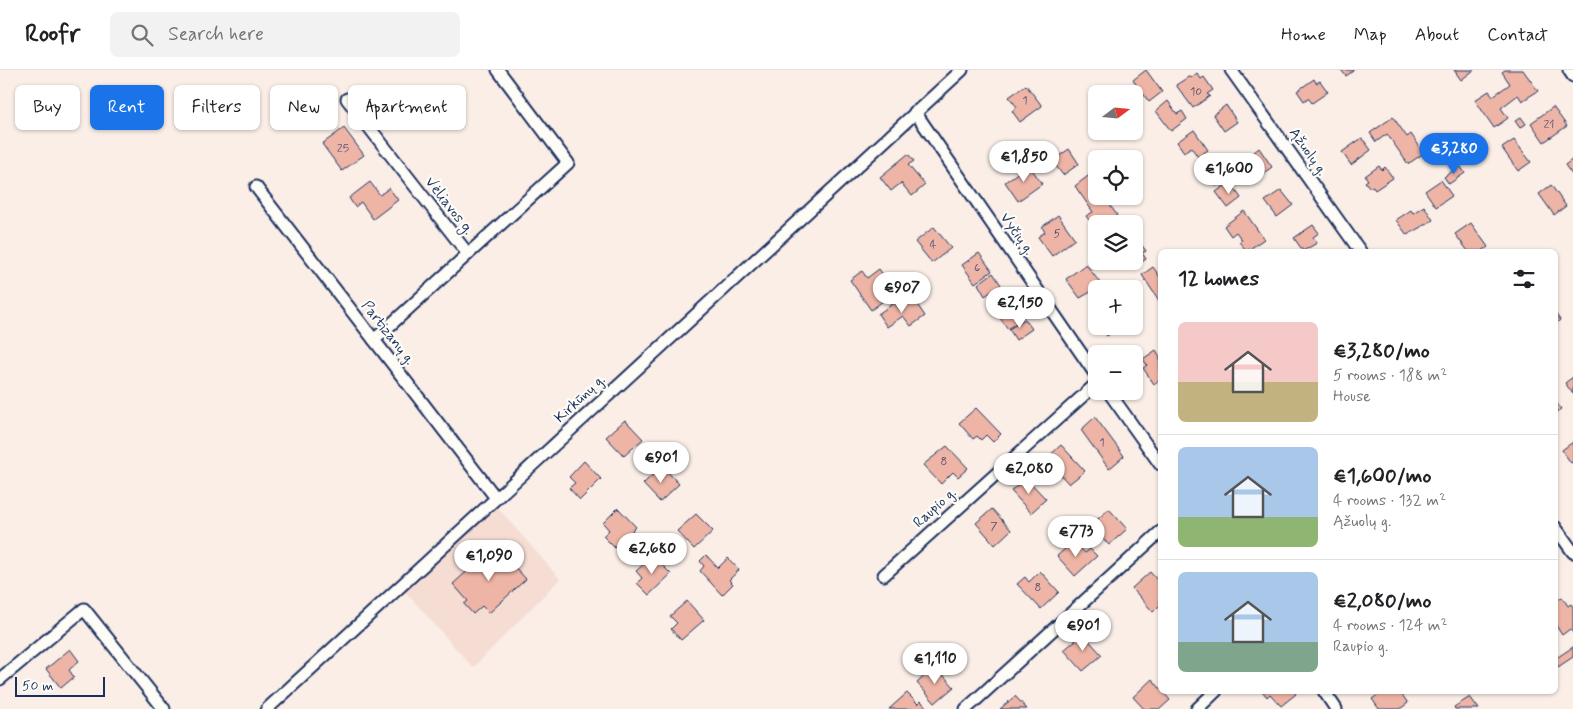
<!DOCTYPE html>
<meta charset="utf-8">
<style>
body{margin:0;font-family:Mynerve,sans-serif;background:#f2f2f2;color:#202124;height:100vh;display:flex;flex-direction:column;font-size:19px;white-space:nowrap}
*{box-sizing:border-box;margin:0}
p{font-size:16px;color:#757577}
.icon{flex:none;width:28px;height:28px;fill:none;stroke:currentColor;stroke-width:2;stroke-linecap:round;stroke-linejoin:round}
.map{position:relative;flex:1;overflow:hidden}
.drawer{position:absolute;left:1158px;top:179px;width:400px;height:445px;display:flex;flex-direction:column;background:#fff;border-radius:8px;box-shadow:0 1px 4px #0004}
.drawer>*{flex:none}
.banner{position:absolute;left:15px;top:15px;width:475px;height:45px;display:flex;gap:10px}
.needle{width:32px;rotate:74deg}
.buttons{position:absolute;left:1088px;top:15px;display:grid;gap:10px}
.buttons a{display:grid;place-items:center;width:55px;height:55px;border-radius:8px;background:#fff;box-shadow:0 1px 4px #0004;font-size:25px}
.scale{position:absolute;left:15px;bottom:12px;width:90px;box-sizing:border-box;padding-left:5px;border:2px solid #1b2f5e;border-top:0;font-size:14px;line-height:18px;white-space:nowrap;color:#1b2f5e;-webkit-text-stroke:4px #fdfcf7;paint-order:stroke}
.price{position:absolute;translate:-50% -42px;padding:0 11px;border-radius:18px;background:#fff;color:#222;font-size:16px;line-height:32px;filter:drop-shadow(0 1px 2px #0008)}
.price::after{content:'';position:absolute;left:50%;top:30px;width:15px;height:11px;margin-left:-8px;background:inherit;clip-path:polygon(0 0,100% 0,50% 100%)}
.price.current{background:#1a73e8;color:#fff}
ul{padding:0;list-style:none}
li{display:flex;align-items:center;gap:15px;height:125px;padding:0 20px}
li+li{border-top:1px solid #e0e0e0}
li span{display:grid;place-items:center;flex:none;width:140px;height:100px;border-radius:8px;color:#555}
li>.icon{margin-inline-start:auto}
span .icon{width:60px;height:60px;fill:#fffc;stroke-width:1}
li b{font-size:21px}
h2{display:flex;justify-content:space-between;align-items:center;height:60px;padding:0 20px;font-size:21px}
.pill{padding:0 18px;border-radius:8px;background:#fff;box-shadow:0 1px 4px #0004;font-size:18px;line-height:45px}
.pill.current{background:#1a73e8;color:#fff}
header{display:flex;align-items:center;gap:30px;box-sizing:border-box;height:70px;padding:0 25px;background:#fff;border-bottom:1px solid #e0e0e0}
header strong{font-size:24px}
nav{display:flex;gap:28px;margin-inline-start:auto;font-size:18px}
.search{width:350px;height:45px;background:#f2f2f2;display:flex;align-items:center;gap:12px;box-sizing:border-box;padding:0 18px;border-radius:8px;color:#757577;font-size:19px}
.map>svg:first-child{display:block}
</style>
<header>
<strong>Roofr</strong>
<div class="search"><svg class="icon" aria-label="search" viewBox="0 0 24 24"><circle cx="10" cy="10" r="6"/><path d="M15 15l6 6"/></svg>Search here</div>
<nav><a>Home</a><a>Map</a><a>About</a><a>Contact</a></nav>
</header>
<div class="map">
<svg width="1573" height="639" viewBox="0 0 1573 639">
<rect width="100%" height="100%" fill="#faeee7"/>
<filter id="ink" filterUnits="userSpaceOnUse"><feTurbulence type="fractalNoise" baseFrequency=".02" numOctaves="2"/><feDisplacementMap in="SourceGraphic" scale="10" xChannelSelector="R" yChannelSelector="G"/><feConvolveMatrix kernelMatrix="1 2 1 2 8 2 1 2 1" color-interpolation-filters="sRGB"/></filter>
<g filter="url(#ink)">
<polygon fill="#f6ddd4" points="492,431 560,509 473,598 401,517"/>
<g fill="#eeb5a6" stroke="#1b2f5e">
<polygon points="1146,0 1162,22 1149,32 1133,10"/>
<polygon points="1341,0 1353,0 1353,1 1346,6"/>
<polygon points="1454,0 1474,0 1461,10"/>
<polygon points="1505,0 1523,0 1538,21 1522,31 1518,25 1501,38 1508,48 1494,58 1475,30 1489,21 1493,26 1510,14 1502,2"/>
<polygon points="1197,3 1201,9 1204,7 1213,20 1207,24 1210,26 1193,38 1176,15 1190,6 1191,8"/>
<polygon points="1314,9 1316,13 1320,11 1328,22 1312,33 1308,28 1304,31 1297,21"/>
<polygon points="1026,15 1042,36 1020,52 1012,41 1017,37 1009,27"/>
<polygon points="1168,31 1177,44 1182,41 1187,49 1171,61 1156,41"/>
<polygon points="1226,35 1237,52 1224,61 1213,45"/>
<polygon points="1553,37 1567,56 1544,72 1531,53"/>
<polygon points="1393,47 1407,67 1411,64 1424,83 1408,94 1387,64 1376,72 1370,63"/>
<polygon points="1521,47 1526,54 1520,58 1515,51"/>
<polygon points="344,58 364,85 342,101 322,74"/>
<polygon points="1194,60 1208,80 1198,87 1191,77 1184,82 1177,72"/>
<polygon points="1362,68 1371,80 1351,95 1342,82"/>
<polygon points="1514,70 1531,92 1518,101 1502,78"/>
<polygon points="1259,78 1272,97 1257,108 1255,104 1251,107 1243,96 1247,93 1244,90"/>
<polygon points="1069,79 1079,94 1063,105 1052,91"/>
<polygon points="908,84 914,91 908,95 925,115 912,126 901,113 891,121 880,107"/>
<polygon points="1573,89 1573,106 1565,95"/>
<polygon points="1029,95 1042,114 1018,131 1005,112"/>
<polygon points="1379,96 1382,100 1385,97 1393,108 1375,120 1372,116 1370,118 1365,112 1368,110 1365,106"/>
<polygon points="1460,96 1465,103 1449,114 1444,107"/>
<polygon points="1228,99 1232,105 1216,116 1212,110"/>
<polygon points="1096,100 1096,126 1103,126 1117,145 1105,154 1096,154 1096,160 1086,146 1093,142 1075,116"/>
<polygon points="1441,110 1452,126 1436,137 1425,121"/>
<polygon points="370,112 380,125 389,118 398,130 373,149 361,132 355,137 349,128"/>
<polygon points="1230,112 1241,128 1228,138 1216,122"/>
<polygon points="1551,115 1566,136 1554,145 1539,124"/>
<polygon points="1281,120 1293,135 1277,147 1265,131"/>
<polygon points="1424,136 1433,150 1407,165 1396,150 1411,140 1413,143"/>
<polygon points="1244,141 1264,169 1247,181 1239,172 1242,170 1236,162 1231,166 1224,156"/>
<polygon points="1058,145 1075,169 1052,186 1038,167 1045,162 1042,157"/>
<polygon points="1471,153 1488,177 1482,181 1468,181 1455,164"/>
<polygon points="1313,155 1319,163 1313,167 1317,173 1303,181 1294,168"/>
<polygon points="934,157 951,178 932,193 915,172"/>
<polygon points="1134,165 1146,181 1142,183 1146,189 1132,199 1127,191 1134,191"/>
<polygon points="979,183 992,201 975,213 962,195"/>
<polygon points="1086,194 1100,213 1095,217 1096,219 1080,228 1066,209"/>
<polygon points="1153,197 1160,207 1160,232 1142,205"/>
<polygon points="879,199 895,222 871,240 850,210 862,201 867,208"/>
<polygon points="993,203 1001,215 985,226 978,214"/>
<polygon points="1008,225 1024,247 1008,259 992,237"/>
<polygon points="914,230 925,246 911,256 903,246 887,257 878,244 894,233 900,240"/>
<polygon points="1555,243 1560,250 1555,254"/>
<polygon points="1025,249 1032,259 1016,270 1009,259"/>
<polygon points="1100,256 1120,256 1107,266"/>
<polygon points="1156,280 1160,287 1160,310 1154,314 1143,298 1147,295 1143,289"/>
<polygon points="1573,307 1573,324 1565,313"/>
<polygon points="1555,331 1561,339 1555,343"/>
<polygon points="976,338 1001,364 993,372 986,365 981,370 977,366 973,369 959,353"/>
<polygon points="1095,347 1124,386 1109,399 1081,360"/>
<polygon points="625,350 643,369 624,386 606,367"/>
<polygon points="1573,372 1573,392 1571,393 1562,380"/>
<polygon points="1061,375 1085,401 1069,414 1046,389"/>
<polygon points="947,376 968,398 958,407 953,402 941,414 923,395"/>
<polygon points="584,391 601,409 580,430 569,418 575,413 569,407"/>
<polygon points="662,396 679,414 660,432 643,414"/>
<polygon points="1026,408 1046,429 1031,443 1011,421"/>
<polygon points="618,438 636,457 615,478 603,466 609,460 603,453"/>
<polygon points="992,439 1011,460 995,475 976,453"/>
<polygon points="1109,439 1127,459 1109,475 1091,455"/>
<polygon points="696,444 713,461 694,479 677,461"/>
<polygon points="1074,471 1085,483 1090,479 1097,486 1075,506 1057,486"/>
<polygon points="495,476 526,509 489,543 482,536 473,544 464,534 468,531 453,514"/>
<polygon points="706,485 718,498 728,488 739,500 729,510 733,514 722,525 700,501 704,496 700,491"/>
<polygon points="653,486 671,504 649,525 637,513 642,508 636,501"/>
<polygon points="1040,501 1059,522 1041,539 1017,514 1025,507 1029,512"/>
<polygon points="1150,502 1160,513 1160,535 1153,542 1132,518"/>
<polygon points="1562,527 1568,536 1571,534 1573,537 1573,563 1570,559 1562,565 1555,554 1555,532"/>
<polygon points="687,531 704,550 681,570 671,559 677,553 670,546"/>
<polygon points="1083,564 1102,585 1083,601 1064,580"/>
<polygon points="1573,577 1573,587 1558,597 1555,589"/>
<polygon points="70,579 79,591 69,600 74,607 61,618 46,599"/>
<polygon points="935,596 954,617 935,633 917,613"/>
<polygon points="1152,609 1170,630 1160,639 1144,639 1133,627"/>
<polygon points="1262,621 1294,621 1296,624 1281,636 1270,624 1267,627"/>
<polygon points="1383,621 1399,621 1408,633 1400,639 1379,639 1372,629"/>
<polygon points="907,623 918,634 921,631 928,639 889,639"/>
<polygon points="1015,626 1027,639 1000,639"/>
<polygon points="1470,627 1479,639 1455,639 1454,637"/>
</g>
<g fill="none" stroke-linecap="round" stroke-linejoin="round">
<g stroke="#1b2f5e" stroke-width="15">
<g id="minor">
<polyline points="1231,0 1360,181"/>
<polyline points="1569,0 1573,6"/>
<polyline points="347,29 468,184 374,270"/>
<polyline points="915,42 1096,305"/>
<polyline points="256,117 496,428"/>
<polyline points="468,184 568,93 498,0"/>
<polyline points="1108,321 1160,394"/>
<polyline points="1555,457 1573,482"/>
<polyline points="884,505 1096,314"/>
<polyline points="0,609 84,539 164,639"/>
<polyline points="1324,621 1336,639"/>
<polyline points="267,639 962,0"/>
<polyline points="966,639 1160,462"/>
<polyline points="1197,639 1216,621"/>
</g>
</g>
<use href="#minor" stroke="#fdfcf7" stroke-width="11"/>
</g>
</g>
<g text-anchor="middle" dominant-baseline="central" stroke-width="4.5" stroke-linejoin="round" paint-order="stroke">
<g font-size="12" fill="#505070">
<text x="1196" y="22">10</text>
<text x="1025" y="31">1</text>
<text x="1549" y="55">21</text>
<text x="343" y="79">25</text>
<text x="1057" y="164">5</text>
<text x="933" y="175">4</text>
<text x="977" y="198">6</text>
<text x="1102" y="373">1</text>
<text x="944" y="392">8</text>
<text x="994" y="457">7</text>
<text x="1038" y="518">8</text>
</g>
<g font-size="15" fill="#1b2f5e" stroke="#fdfcf7">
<text transform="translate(1308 82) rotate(55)">Ąžuolų g.</text>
<text transform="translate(449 136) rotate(52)">Vėliavos g.</text>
<text transform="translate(1017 164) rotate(55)">Vyčių g.</text>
<text transform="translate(388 263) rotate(52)">Partizanų g.</text>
<text transform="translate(580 329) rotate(-43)">Kirkūnų g.</text>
<text transform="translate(935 438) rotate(-42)">Raupio g.</text>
</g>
</g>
</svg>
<div class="buttons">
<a><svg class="needle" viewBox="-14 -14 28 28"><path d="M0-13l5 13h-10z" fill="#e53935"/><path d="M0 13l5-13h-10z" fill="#757577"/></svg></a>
<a><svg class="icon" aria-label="locate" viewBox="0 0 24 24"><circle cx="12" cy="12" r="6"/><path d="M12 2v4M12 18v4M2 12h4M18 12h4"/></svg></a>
<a><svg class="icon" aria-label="layers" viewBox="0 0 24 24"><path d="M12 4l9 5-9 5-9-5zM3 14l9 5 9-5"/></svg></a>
<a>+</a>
<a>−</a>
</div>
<div class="scale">50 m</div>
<b class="price current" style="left:1454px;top:105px">€3,280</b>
<b class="price" style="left:1024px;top:113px">€1,850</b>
<b class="price" style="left:1229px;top:125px">€1,600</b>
<b class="price" style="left:902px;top:244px">€907</b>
<b class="price" style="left:1020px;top:259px">€2,150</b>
<b class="price" style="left:661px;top:414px">€901</b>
<b class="price" style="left:1029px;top:425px">€2,080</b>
<b class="price" style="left:1076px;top:488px">€773</b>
<b class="price" style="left:652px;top:505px">€2,680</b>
<b class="price" style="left:489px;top:512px">€1,090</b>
<b class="price" style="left:1083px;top:582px">€901</b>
<b class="price" style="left:935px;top:615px">€1,110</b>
<div class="banner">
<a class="pill">Buy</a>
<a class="pill current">Rent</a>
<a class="pill">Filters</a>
<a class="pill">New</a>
<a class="pill">Apartment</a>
</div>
<section class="drawer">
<h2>12 homes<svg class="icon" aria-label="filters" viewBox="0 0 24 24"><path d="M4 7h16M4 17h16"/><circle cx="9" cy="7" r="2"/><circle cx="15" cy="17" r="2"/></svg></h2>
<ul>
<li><span style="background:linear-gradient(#f6c9c9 60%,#c2b280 0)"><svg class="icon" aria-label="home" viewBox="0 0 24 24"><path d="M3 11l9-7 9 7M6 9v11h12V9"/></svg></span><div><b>€3,280/mo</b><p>5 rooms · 188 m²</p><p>House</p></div></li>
<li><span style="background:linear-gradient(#a9c7e8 70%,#8fb573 0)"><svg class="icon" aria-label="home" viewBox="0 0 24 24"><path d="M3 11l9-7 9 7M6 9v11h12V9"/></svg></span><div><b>€1,600/mo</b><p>4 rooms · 132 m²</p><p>Ąžuolų g.</p></div></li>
<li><span style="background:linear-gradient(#a9c7e8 70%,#7fa58c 0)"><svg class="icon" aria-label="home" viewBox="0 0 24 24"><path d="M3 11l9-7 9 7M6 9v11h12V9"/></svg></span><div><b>€2,080/mo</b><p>4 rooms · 124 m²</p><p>Raupio g.</p></div></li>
</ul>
</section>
</div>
